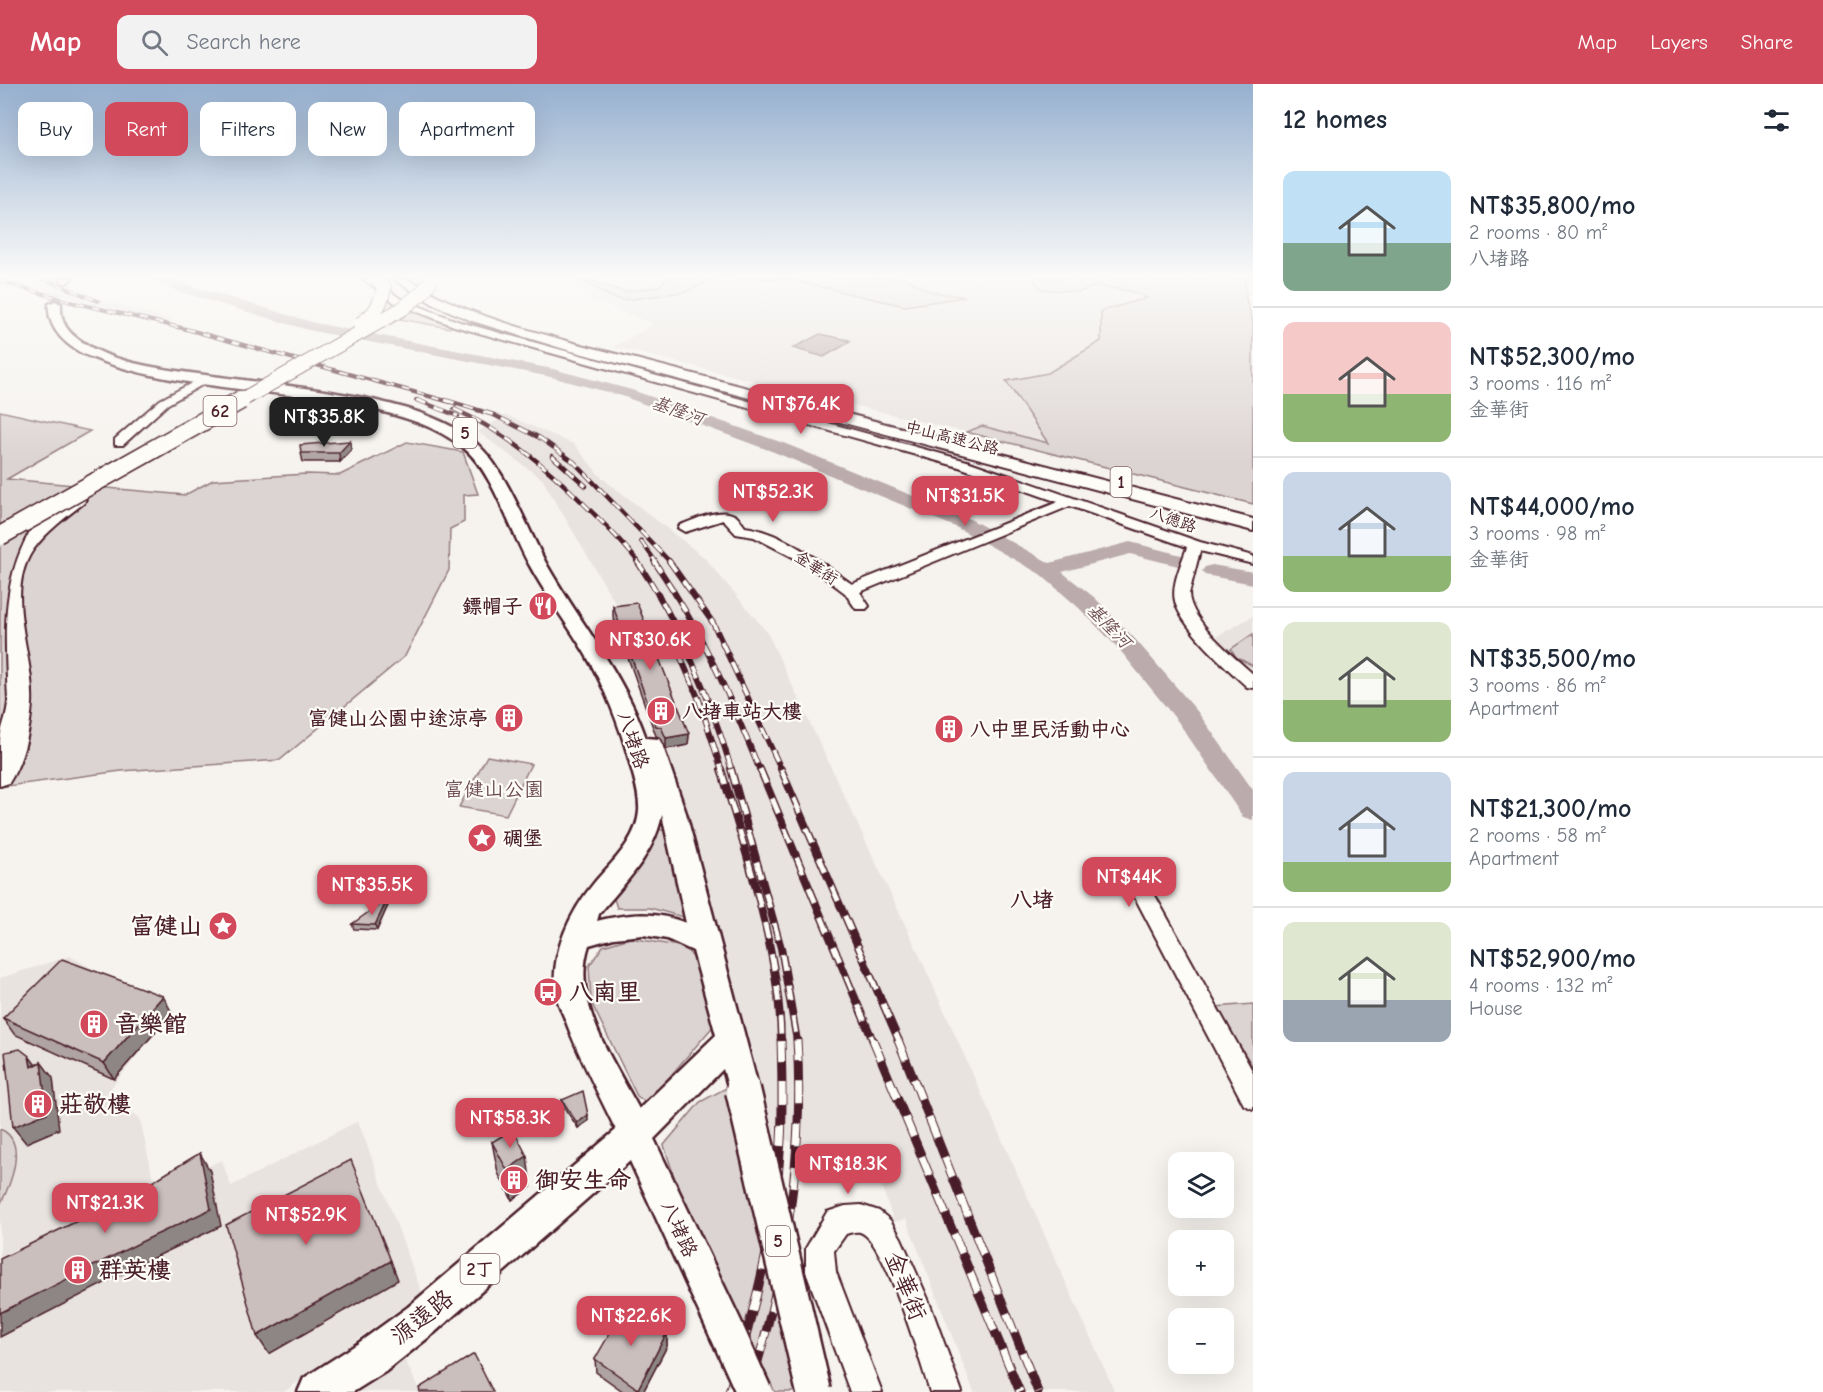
<!DOCTYPE html>
<meta charset="utf-8">
<style>
body{margin:0;font-family:"Comic Neue","LXGW WenKai TC",sans-serif;background:#f2f2f3;color:#1f2937;height:100vh;display:flex;flex-direction:column;font-size:22px;white-space:nowrap}
*{box-sizing:border-box;margin:0}
p{font-size:20px;color:#747a83}
.icon{flex:none;width:33px;height:33px;fill:none;stroke:currentColor;stroke-width:2;stroke-linecap:round;stroke-linejoin:round}
.map{position:relative;flex:1;overflow:hidden}
.sheet{display:flex;flex-direction:column;background:#fff;width:570px}
.sheet>*{flex:none}
.banner{position:absolute;left:18px;top:18px;width:570px;height:54px;display:flex;gap:12px}
.buttons{position:absolute;left:1168px;top:1068px;display:grid;gap:12px}
.buttons a{display:grid;place-items:center;width:66px;height:66px;border-radius:12px;background:#fff;box-shadow:0 6px 24px #0002;font-size:30px}
.price{position:absolute;translate:-50% -51px;padding:0 14px;border-radius:12px;background:#d1495b;color:#fff;font-size:20px;line-height:39px;filter:drop-shadow(0 2px 3px #0008)}
.price::after{content:'';position:absolute;left:50%;top:36px;width:18px;height:14px;margin-left:-9px;background:inherit;clip-path:polygon(0 0,100% 0,50% 100%)}
.price.active{background:#222;color:#fff}
ul{padding:0;list-style:none}
li{display:flex;align-items:center;gap:18px;height:150px;padding:0 30px}
li+li{border-top:2px solid #e0e1e3}
li span{display:grid;place-items:center;flex:none;width:168px;height:120px;border-radius:12px;color:#555}
li>.icon{margin-inline-start:auto}
span .icon{width:72px;height:72px;fill:#fffc;stroke-width:1}
li b{font-size:26px}
h2{display:flex;justify-content:space-between;align-items:center;height:72px;padding:0 30px;font-size:26px}
.pill{padding:0 21px;border-radius:12px;background:#fff;box-shadow:0 6px 24px #0002;font-size:21px;line-height:54px}
.pill.active{background:#d1495b;color:#fff}
header{display:flex;align-items:center;gap:36px;box-sizing:border-box;height:84px;padding:0 30px;background:#d1495b;color:#fff}
header strong{font-size:28px}
nav{display:flex;gap:33px;margin-inline-start:auto;font-size:21px}
.search{width:420px;height:54px;background:#f2f2f3;display:flex;align-items:center;gap:15px;box-sizing:border-box;padding:0 21px;border-radius:12px;color:#747a83;font-size:22px}
main{display:flex;flex:1;min-height:0}
.map>svg:first-child{display:block}
</style>
<header>
<strong>Map</strong>
<div class="search"><svg class="icon" aria-label="search" viewBox="0 0 24 24"><circle cx="10" cy="10" r="6"/><path d="M15 15l6 6"/></svg>Search here</div>
<nav><a>Map</a><a>Layers</a><a>Share</a></nav>
</header>
<main>
<div class="map">
<svg width="1253" height="1308" viewBox="0 0 1253 1308">
<rect width="100%" height="100%" fill="#f6f3ef"/>
<filter id="ink" filterUnits="userSpaceOnUse"><feTurbulence type="fractalNoise" baseFrequency=".0167" numOctaves="2"/><feDisplacementMap in="SourceGraphic" scale="12" xChannelSelector="R" yChannelSelector="G"/><feConvolveMatrix kernelMatrix="1 2 1 2 8 2 1 2 1" color-interpolation-filters="sRGB"/></filter>
<g filter="url(#ink)">
<g fill="#e9e3e0">
<polygon points="2,194 48,194 76,200 74,208 173,237 168,237 165,240 140,234"/>
<polygon points="492,194 1135,194 1177,236 1073,368 952,345 614,263 654,240 591,216 570,198"/>
<polygon points="506,331 574,360 601,393 705,474 767,548 918,868 1115,1308 974,1308 906,1135 894,1138 870,1069 831,1070 773,1052 692,749 613,532 621,529 542,395 478,348"/>
<polygon points="1253,532 1253,594 1238,581 1217,552"/>
<polygon points="70,872 172,929 106,1010 140,1034 155,1104 222,1076 231,1102 358,1037 422,1209 284,1308 0,1308 0,894"/>
<polygon points="403,1271 420,1308 344,1308"/>
</g>
<g fill="#dcd4d2" stroke="#937a7e" stroke-width="1.5">
<polygon points="666,194 717,194 685,208 624,216 611,213 581,196 592,197 624,208 660,202"/>
<polygon points="733,194 906,194 929,207 965,213 905,222 790,196"/>
<polygon points="1032,194 1245,194 1246,215 1253,238 1253,420 966,348 982,342 1048,359 1006,297 1048,289 1101,257 1101,227 1147,214 1131,207 1096,202 1079,208 1041,205"/>
<polygon points="393,214 455,241 449,244 361,228"/>
<polygon points="0,327 90,347 7,395 185,411 213,396 306,390 340,391 407,358 463,368 478,410 464,411 464,438 450,445 449,486 405,572 280,676 121,687 0,703"/>
<polygon points="1253,550 1253,582 1236,573 1231,565"/>
<polygon points="487,672 531,680 506,731 459,723"/>
<polygon points="660,745 668,749 690,828 683,833 650,824 617,824 614,815 644,777"/>
<polygon points="630,854 684,863 701,882 716,939 647,1019 637,1012 591,918 589,882 603,862"/>
<polygon points="1253,920 1253,983 1215,923"/>
<polygon points="726,1004 800,1308 775,1308 684,1124 664,1061 700,1018"/>
<path d="M 0,1045 C 29,1057 10,1102 0,1121 Z"/>
</g>
<polygon fill="#bbabac" stroke="#8e7378" stroke-width="1.5" points="820,250 849,256 847,257 850,258 824,273 793,264"/>
<g fill="none" stroke-linecap="round" stroke-linejoin="round">
<g fill="#bbabac" fill-rule="evenodd">
<polygon points="149,194 165,194 315,239 553,285 632,306 786,360 972,436 1050,479 1130,458 1189,473 1192,477 1189,481 1182,483 1130,470 1062,488 1095,514 1135,555 1197,627 1253,706 1253,736 1243,733 1179,639 1119,565 1079,524 1040,490 958,444 774,368 622,312 551,293 308,246 177,207"/>
<polygon points="1212,481 1253,488 1253,500 1205,491 1202,487 1205,483"/>
</g>
<polyline stroke="#d4c9c8" stroke-width="12" stroke-dasharray="12 6" stroke-linecap="butt" points="55,220 56,194"/>
<g stroke="#4a1f2b" stroke-width="4">
<g id="minor">
<path d="M 362,194 L 371,194 L 401,215 L 460,238 L 967,377 L 1200,458 L 1253,472 L 1253,480 L 1200,467 L 1189,510 C 1190,537 1234,573 1253,590 L 1253,604 L 1247,603 C 1228,585 1180,542 1175,517 C 1171,500 1182,479 1187,463 L 1070,422 L 860,508 L 869,522 L 866,525 L 856,525 L 845,509 L 806,480 L 754,453 L 736,450 L 723,436 L 685,448 L 678,444 L 680,441 C 695,436 721,422 736,432 C 739,435 743,440 745,443 C 783,448 822,479 852,500 L 1058,418 L 959,383 L 454,242 L 395,219 Z"/>
<polygon points="205,292 209,293 209,297 168,320 123,361 115,361 115,355 160,316"/>
<polygon points="1130,777 1137,779 1253,988 1253,1025 1244,1021 1120,785 1123,779"/>
<path d="M 861,1121 L 879,1127 L 890,1136 L 901,1154 L 928,1215 L 962,1308 L 930,1308 C 921,1281 885,1155 860,1148 C 855,1147 850,1149 846,1150 L 834,1167 L 836,1188 L 882,1308 L 850,1308 L 806,1188 L 806,1164 L 827,1128 L 845,1122 Z"/>
</g>
</g>
<g stroke="#4a1f2b" stroke-width="5">
<g id="major">
<polygon points="62,194 72,194 66,199 62,198"/>
<path d="M 55,217 L 61,220 C 59,245 76,255 96,266 C 124,280 167,286 198,290 C 267,300 340,305 408,325 C 434,333 465,346 483,366 C 508,392 529,448 547,481 C 580,539 624,590 646,654 L 659,655 L 662,660 L 686,729 L 759,1006 L 754,1016 L 743,1021 L 732,1016 L 723,985 L 654,1055 L 740,1235 L 746,1248 L 740,1261 L 727,1267 L 714,1261 L 630,1077 L 434,1249 L 385,1288 L 353,1308 L 298,1308 L 304,1294 L 357,1260 L 408,1223 L 616,1046 C 598,1009 579,973 565,935 C 561,925 556,915 555,905 C 552,867 570,828 594,799 C 612,778 637,756 639,727 C 640,711 634,694 630,679 C 620,642 605,604 586,571 C 568,541 547,513 530,482 C 511,449 493,389 465,365 C 436,341 399,331 363,323 C 277,304 173,306 91,273 C 68,264 47,246 49,220 ZM 662,731 L 686,839 C 656,827 629,829 597,837 L 599,830 C 624,800 654,771 662,731 ZM 643,851 L 667,855 L 693,867 L 716,951 L 639,1025 C 614,977 570,917 589,861 L 614,854 Z"/>
</g>
</g>
<g stroke="#4a1f2b" stroke-width="4">
<g id="highway">
<path d="M 392,194 C 411,192 425,206 442,214 C 484,235 530,246 574,259 L 1253,435 L 1253,447 L 564,265 L 472,237 L 433,220 Z"/>
<path d="M 77,409 L 84,411 L 86,415 L 84,419 C 66,433 47,447 33,466 C 3,511 35,572 32,620 C 30,647 23,677 9,699 L 0,702 C 0,687 0,671 0,656 C 1,643 8,630 8,616 C 5,549 0,494 35,439 C 45,429 59,420 70,411 Z"/>
</g>
</g>
<use href="#minor" fill="#fdfcf7" fill-rule="evenodd"/>
<use href="#major" fill="#fdfcf7" fill-rule="evenodd"/>
<use href="#highway" fill="#fdfcf7" fill-rule="evenodd"/>
<g stroke="#4a1f2b" stroke-width="4">
<g id="rail-far4">
<polyline points="42,194 98,217"/>
<polyline points="0,197 71,218 186,245 450,318"/>
<polyline points="416,316 421,318"/>
</g>
</g>
<g stroke="#4a1f2b" stroke-width="4.5">
<g id="rail-far3">
<polyline points="417,316 458,332"/>
<polyline points="445,316 494,331 540,354 574,378 670,478"/>
<path d="M 454,325 C 507,349 547,383 587,423 C 605,441 623,458 638,478"/>
<polyline points="552,372 586,402"/>
<polyline points="641,457 656,478"/>
</g>
</g>
<g stroke="#4a1f2b" stroke-width="6">
<g id="rail-far2">
<path d="M 637,477 C 681,542 709,611 732,687"/>
<path d="M 654,477 C 701,546 729,610 760,687"/>
<polyline points="669,477 713,539 782,687"/>
<polyline points="669,546 699,616 722,687"/>
</g>
</g>
<g stroke="#4a1f2b" stroke-width="8">
<g id="rail-far1">
<path d="M 721,685 C 746,769 780,870 781,957"/>
<polyline points="731,685 781,864 797,957"/>
<polyline points="760,685 873,957"/>
<polyline points="781,685 899,957"/>
</g>
</g>
<g stroke="#4a1f2b" stroke-width="9">
<g id="rail">
<polyline points="873,956 1020,1308"/>
<polyline points="898,956 1038,1308"/>
<path d="M 729,1308 C 755,1226 776,1143 781,1057 C 783,1023 782,990 781,956"/>
<path d="M 749,1308 C 784,1194 805,1075 797,956"/>
</g>
</g>
<use href="#rail-far4" stroke="#fdfcf7" stroke-width="2" stroke-dasharray="8" stroke-linecap="butt"/>
<use href="#rail-far3" stroke="#fdfcf7" stroke-width="3" stroke-dasharray="10" stroke-linecap="butt"/>
<use href="#rail-far2" stroke="#fdfcf7" stroke-width="4" stroke-dasharray="12" stroke-linecap="butt"/>
<use href="#rail-far1" stroke="#fdfcf7" stroke-width="5" stroke-dasharray="16" stroke-linecap="butt"/>
<use href="#rail" stroke="#fdfcf7" stroke-width="7" stroke-dasharray="21" stroke-linecap="butt"/>
<g stroke="#4a1f2b" stroke-width="39" stroke-linecap="butt">
<g id="major-bridge">
<polyline points="743,1006 814,1308"/>
<polyline points="727,1248 754,1308"/>
</g>
</g>
<g stroke="#4a1f2b" stroke-width="16" stroke-linecap="butt">
<g id="highway-bridge-far1">
<path d="M 360,240 C 375,231 381,220 384,203 L 377,194"/>
<polyline points="238,318 402,225 423,208 432,194"/>
</g>
</g>
<g stroke="#4a1f2b" stroke-width="21" stroke-linecap="butt">
<polyline id="highway-bridge" points="0,452 241,316"/>
</g>
<use href="#major-bridge" stroke="#fdfcf7" stroke-width="34"/>
<use href="#highway-bridge-far1" stroke="#fdfcf7" stroke-width="14"/>
<use href="#highway-bridge" stroke="#fdfcf7" stroke-width="18"/>
</g>
<g fill="#afa4a3" stroke="#4a1f2b" stroke-width="1.5">
<polygon points="350,357 351,366 340,378 303,378 301,369"/>
<polygon points="613,522 689,650 688,661 666,665 661,654 656,652 613,532"/>
<polygon points="389,819 377,846 354,845 352,840"/>
<polygon points="172,929 114,995 14,950 3,934"/>
<polygon points="562,1016 588,1037 578,1044 563,1022"/>
<polygon points="492,1058 531,1103 512,1116 498,1089"/>
<polygon points="667,1248 667,1262 643,1308 624,1308 596,1288 595,1275"/>
</g>
<g fill="#8e8685" stroke="#4a1f2b" stroke-width="1.5">
<polygon points="350,357 351,366 340,378 339,369"/>
<polygon points="689,650 688,661 666,665 666,654"/>
<polygon points="388,814 389,819 377,846 375,841"/>
<polygon points="163,912 172,929 114,995 104,979"/>
<polygon points="29,972 41,988 31,983"/>
<polygon points="41,978 53,994 59,1045 26,1059 13,1043"/>
<polygon points="588,1031 588,1037 578,1044 577,1039"/>
<polygon points="200,1069 210,1087 221,1142 155,1173 0,1253 0,1229"/>
<polygon points="527,1072 531,1103 512,1116 507,1086"/>
<polygon points="391,1177 398,1196 269,1270 257,1252"/>
<polygon points="667,1248 667,1262 643,1308 638,1308 638,1305"/>
</g>
<g fill="#cbbfbe" stroke="#4a1f2b" stroke-width="1.5">
<polygon points="350,357 339,369 301,369 300,361"/>
<polygon points="637,519 689,650 666,654 661,643 656,642 613,522"/>
<polygon points="388,814 375,841 352,840"/>
<polygon points="62,875 163,912 104,979 3,934"/>
<polygon points="20,965 29,972 31,983 41,978 47,1029 13,1043 5,968"/>
<polygon points="583,1007 588,1031 577,1039 562,1016"/>
<polygon points="513,1045 527,1072 507,1086 492,1058"/>
<polygon points="200,1069 211,1125 143,1157 0,1229 0,1175 132,1110"/>
<polygon points="351,1076 391,1177 257,1252 226,1141"/>
<polygon points="626,1221 667,1248 638,1305 595,1275"/>
<polygon points="474,1270 493,1308 420,1308 419,1304"/>
</g>
</g>
<linearGradient id="sky" x2="0" y2="1"><stop stop-color="#96b0d0"/><stop offset="0.51" stop-color="#fbfaf8"/><stop offset="1" stop-color="#fbfaf8" stop-opacity="0"/></linearGradient>
<rect width="1253" height="377" fill="url(#sky)"/>
<defs>
<g id="restaurant-disc" transform="scale(1.5)"><circle r="9.5" fill="#d1495b" stroke="#fdfcf7"/><path d="M-5-6h1v4h1v-4h1v4h1v-4h1v5L-1.5 .5V6h-2V.5L-5-1ZM5-6V6H3V1.5H1.5Q1.5-4 5-6Z" fill="#fff"/></g>
<g id="building-disc" transform="scale(1.5)"><circle r="9.5" fill="#d1495b" stroke="#fdfcf7"/><path d="M-4-6H4V6H1V3H-1V6H-4ZM-2.5-4.3h1.7v1.8h-1.7ZM.8-4.3h1.7v1.8H.8ZM-2.5-1h1.7V.8h-1.7ZM.8-1h1.7V.8H.8Z" fill="#fff"/></g>
<g id="sight-disc" transform="scale(1.5)"><circle r="9.5" fill="#d1495b" stroke="#fdfcf7"/><path d="M0-6L1.8-2.2L6-1.7L2.9 1.2L3.7 5.4L0 3.3L-3.7 5.4L-2.9 1.2L-6-1.7L-1.8-2.2Z" fill="#fff"/></g>
<g id="bus-disc" transform="scale(1.5)"><circle r="9.5" fill="#d1495b" stroke="#fdfcf7"/><path d="M-5-6H5V4H4V6H2V4H-2V6H-4V4H-5ZM-3.5-4V0h7V-4ZM-3.5 1.2v1.5H-2V1.2ZM2 1.2v1.5H3.5V1.2Z" fill="#fff"/></g>
</defs>
<g fill-rule="evenodd">
<use href="#restaurant-disc" x="543" y="522"/>
<use href="#building-disc" x="661" y="627"/>
<use href="#building-disc" x="509" y="634"/>
<use href="#building-disc" x="949" y="645"/>
<use href="#sight-disc" x="482" y="754"/>
<use href="#sight-disc" x="223" y="842"/>
<use href="#bus-disc" x="548" y="908"/>
<use href="#building-disc" x="94" y="940"/>
<use href="#building-disc" x="38" y="1020"/>
<use href="#building-disc" x="514" y="1096"/>
<use href="#building-disc" x="78" y="1186"/>
</g>
<g text-anchor="middle" dominant-baseline="central" stroke-width="4.5" stroke-linejoin="round" paint-order="stroke">
<g font-size="16" fill="#4a1f2b" stroke="#fdfcf7">
<text transform="translate(952 354) rotate(14)">中山高速公路</text>
<text transform="translate(1173 436) rotate(19)">八德路</text>
<text transform="translate(816 484) rotate(33)">金華街</text>
</g>
<g fill="#fdfcf7" stroke="#806168" stroke-width="1.5">
<rect x="203.5" y="312" width="33" height="30" rx="4.5"/>
<rect x="453" y="334" width="24" height="30" rx="4.5"/>
<rect x="1110.5" y="383" width="21" height="30" rx="4.5"/>
<rect x="766" y="1142" width="24" height="30" rx="4.5"/>
<rect x="460.5" y="1170" width="39" height="30" rx="4.5"/>
</g>
<g font-size="18" font-weight="bold" fill="#4a1f2b">
<text x="220" y="327">62</text>
<text x="465" y="349">5</text>
<text x="1121" y="398">1</text>
<text x="778" y="1157">5</text>
<text x="480" y="1185">2丁</text>
</g>
<g font-size="18" font-style="italic" fill="#725058" stroke="#fdfcf7">
<text transform="translate(678 327) rotate(20)">基隆河</text>
<text transform="translate(1109 542) rotate(46)">基隆河</text>
</g>
<g font-size="20" font-weight="bold" fill="#4a1f2b" stroke="#fdfcf7" text-anchor="start">
<text x="522" y="522" text-anchor="end">鏢帽子</text>
<text x="682" y="627">八堵車站大樓</text>
<text x="488" y="634" text-anchor="end">富健山公園中途涼亭</text>
<text x="970" y="645">八中里民活動中心</text>
<text x="503" y="754">碉堡</text>
</g>
<g font-size="20" fill="#4a1f2b" stroke="#fdfcf7">
<text transform="translate(633 656) rotate(71)">八堵路</text>
<text transform="translate(679 1145) rotate(65)">八堵路</text>
</g>
<g font-size="20" fill="#6e4c55" stroke="#fdfcf7">
<text x="494" y="705">富健山公園</text>
</g>
<g font-size="22" font-weight="bold" fill="#4a1f2b" stroke="#fdfcf7">
<text x="1032" y="816">八堵</text>
</g>
<g font-size="24" font-weight="bold" fill="#4a1f2b" stroke="#fdfcf7" text-anchor="start">
<text x="202" y="842" text-anchor="end">富健山</text>
<text x="569" y="908">八南里</text>
<text x="115" y="940">音樂館</text>
<text x="59" y="1020">莊敬樓</text>
<text x="535" y="1096">御安生命</text>
<text x="99" y="1186">群英樓</text>
</g>
<g font-size="24" fill="#4a1f2b" stroke="#fdfcf7">
<text transform="translate(906 1202) rotate(68)">金華街</text>
<text transform="translate(422 1233) rotate(-39)">源遠路</text>
</g>
</g>
</svg>
<div class="buttons">
<a><svg class="icon" aria-label="layers" viewBox="0 0 24 24"><path d="M12 4l9 5-9 5-9-5zM3 14l9 5 9-5"/></svg></a>
<a>+</a>
<a>−</a>
</div>
<b class="price" style="left:801px;top:351px">NT$76.4K</b>
<b class="price active" style="left:324px;top:364px">NT$35.8K</b>
<b class="price" style="left:773px;top:439px">NT$52.3K</b>
<b class="price" style="left:965px;top:443px">NT$31.5K</b>
<b class="price" style="left:650px;top:587px">NT$30.6K</b>
<b class="price" style="left:1129px;top:824px">NT$44K</b>
<b class="price" style="left:372px;top:832px">NT$35.5K</b>
<b class="price" style="left:510px;top:1065px">NT$58.3K</b>
<b class="price" style="left:848px;top:1111px">NT$18.3K</b>
<b class="price" style="left:105px;top:1150px">NT$21.3K</b>
<b class="price" style="left:306px;top:1162px">NT$52.9K</b>
<b class="price" style="left:631px;top:1263px">NT$22.6K</b>
<div class="banner">
<a class="pill">Buy</a>
<a class="pill active">Rent</a>
<a class="pill">Filters</a>
<a class="pill">New</a>
<a class="pill">Apartment</a>
</div>
</div>
<section class="sheet">
<h2>12 homes<svg class="icon" aria-label="filters" viewBox="0 0 24 24"><path d="M4 7h16M4 17h16"/><circle cx="9" cy="7" r="2"/><circle cx="15" cy="17" r="2"/></svg></h2>
<ul>
<li><span style="background:linear-gradient(#bfe0f5 60%,#7fa58c 0)"><svg class="icon" aria-label="home" viewBox="0 0 24 24"><path d="M3 11l9-7 9 7M6 9v11h12V9"/></svg></span><div><b>NT$35,800/mo</b><p>2 rooms · 80 m²</p><p>八堵路</p></div></li>
<li><span style="background:linear-gradient(#f6c9c9 60%,#8fb573 0)"><svg class="icon" aria-label="home" viewBox="0 0 24 24"><path d="M3 11l9-7 9 7M6 9v11h12V9"/></svg></span><div><b>NT$52,300/mo</b><p>3 rooms · 116 m²</p><p>金華街</p></div></li>
<li><span style="background:linear-gradient(#c9d6e8 70%,#8fb573 0)"><svg class="icon" aria-label="home" viewBox="0 0 24 24"><path d="M3 11l9-7 9 7M6 9v11h12V9"/></svg></span><div><b>NT$44,000/mo</b><p>3 rooms · 98 m²</p><p>金華街</p></div></li>
<li><span style="background:linear-gradient(#dfe7d0 65%,#8fb573 0)"><svg class="icon" aria-label="home" viewBox="0 0 24 24"><path d="M3 11l9-7 9 7M6 9v11h12V9"/></svg></span><div><b>NT$35,500/mo</b><p>3 rooms · 86 m²</p><p>Apartment</p></div></li>
<li><span style="background:linear-gradient(#c9d6e8 75%,#8fb573 0)"><svg class="icon" aria-label="home" viewBox="0 0 24 24"><path d="M3 11l9-7 9 7M6 9v11h12V9"/></svg></span><div><b>NT$21,300/mo</b><p>2 rooms · 58 m²</p><p>Apartment</p></div></li>
<li><span style="background:linear-gradient(#dfe7d0 65%,#9aa5b1 0)"><svg class="icon" aria-label="home" viewBox="0 0 24 24"><path d="M3 11l9-7 9 7M6 9v11h12V9"/></svg></span><div><b>NT$52,900/mo</b><p>4 rooms · 132 m²</p><p>House</p></div></li>
</ul>
</section>
</main>
